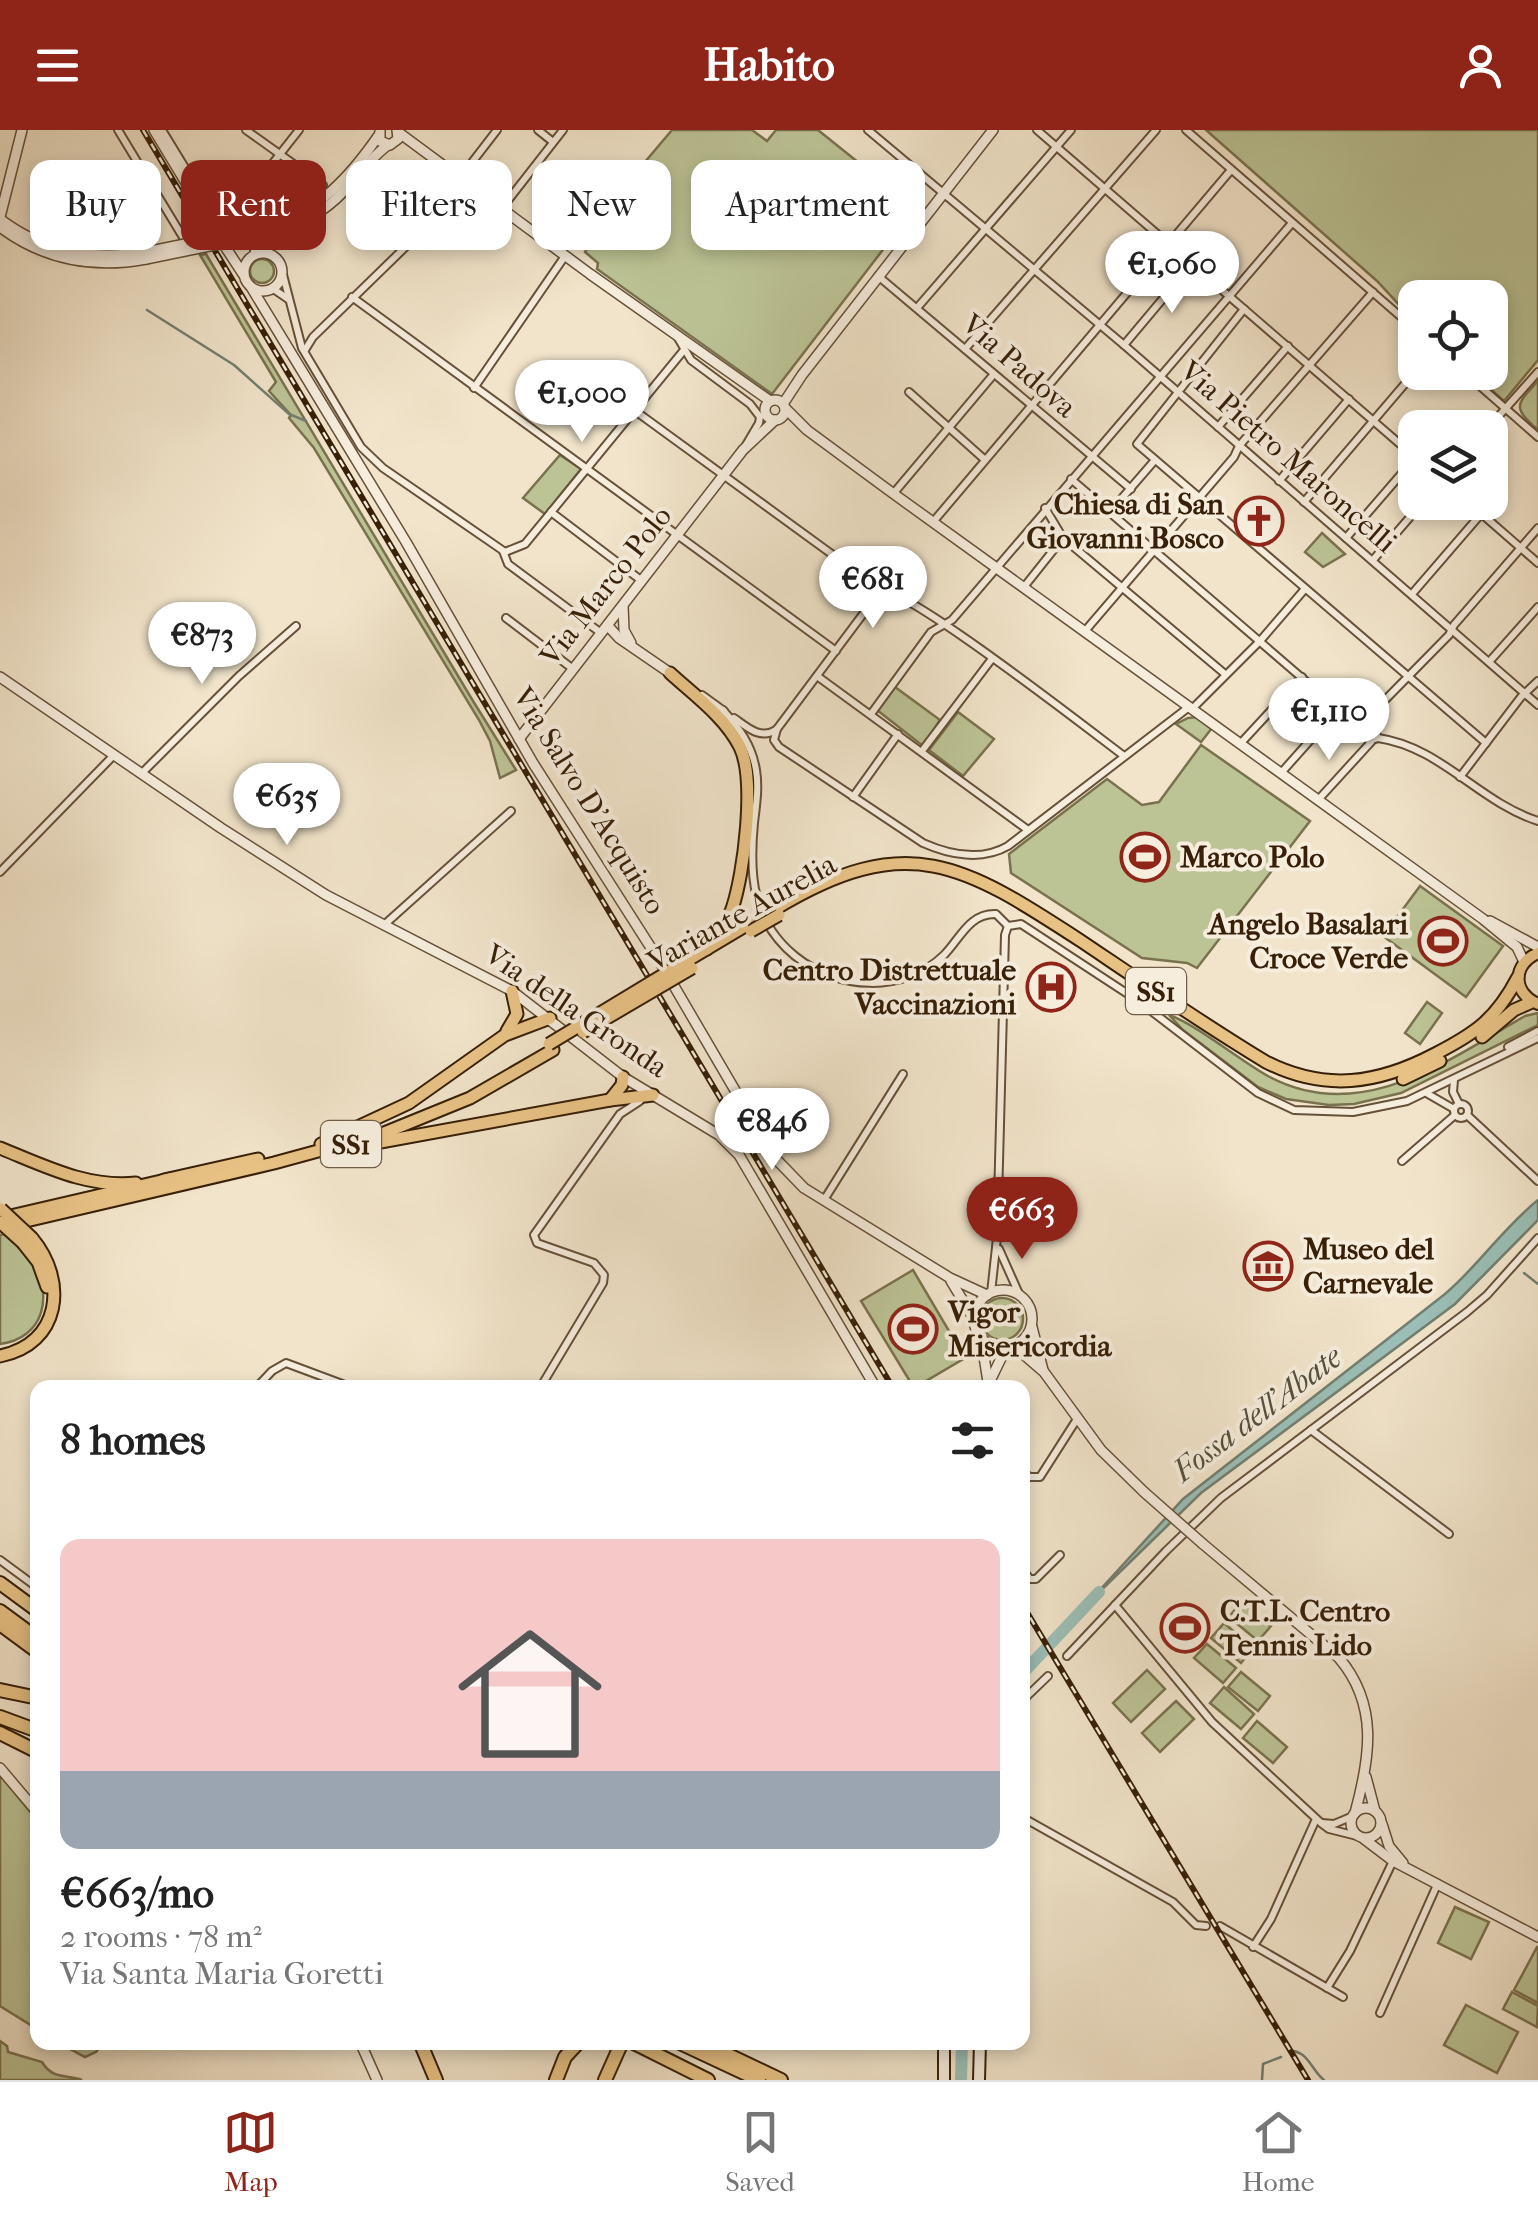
<!DOCTYPE html>
<meta charset="utf-8">
<style>
body{margin:0;font-family:"IM FELL French Canon",serif;background:#f6f6f6;color:#222;height:100vh;display:flex;flex-direction:column;font-size:38px;white-space:nowrap}
*{box-sizing:border-box;margin:0}
p{font-size:32px;color:#767676}
.icon{flex:none;width:55px;height:55px;fill:none;stroke:currentColor;stroke-width:2;stroke-linecap:round;stroke-linejoin:round}
.map{position:relative;flex:1;overflow:hidden}
.details{position:absolute;left:30px;top:1250px;width:1000px;height:670px;display:flex;flex-direction:column;background:#fff;border-radius:20px;box-shadow:0 5px 15px #0003}
.details>*{flex:none}
.banner{position:absolute;left:30px;top:30px;width:1000px;height:90px;display:flex;gap:20px}
.fabs{position:absolute;left:1398px;top:150px;display:grid;gap:20px}
.fabs a{display:grid;place-items:center;width:110px;height:110px;border-radius:20px;background:#fff;box-shadow:0 5px 15px #0003;font-size:50px}
.price{position:absolute;translate:-50% -85px;padding:0 22px;border-radius:35px;background:#fff;color:#222;font-size:32px;line-height:65px;filter:drop-shadow(0 2px 5px #0008)}
.price::after{content:'';position:absolute;left:50%;top:60px;width:30px;height:22px;margin-left:-15px;background:inherit;clip-path:polygon(0 0,100% 0,50% 100%)}
.price.selected{background:#8f2418;color:#fff}
ul{padding:0;list-style:none}
li{display:grid;align-content:center;gap:20px;height:530px;padding:0 30px}
li+li{border-top:2px solid #e0e0e0}
li span{display:grid;place-items:center;height:310px;border-radius:20px;color:#555}
li>.icon{margin-inline-start:auto}
span .icon{width:180px;height:180px;fill:#fffc;stroke-width:1}
li b{font-size:42px}
h2{display:flex;justify-content:space-between;align-items:center;height:120px;padding:0 30px;font-size:42px}
.tag{padding:0 35px;border-radius:20px;background:#fff;box-shadow:0 5px 15px #0003;font-size:35px;line-height:90px}
.tag.selected{background:#8f2418;color:#fff}
header{display:flex;justify-content:space-between;align-items:center;height:130px;padding:0 30px;background:#8f2418;color:#fff;font-size:45px;font-weight:800}
.tabs{display:flex;justify-content:space-around;align-items:center;height:140px;border-top:2px solid #e0e0e0;background:#fff;font-size:28px;color:#767676}
.tabs a{display:grid;justify-items:center;gap:5px}
.tabs .selected{color:#8f2418}
.map>svg:first-child{display:block}
</style>
<header><svg class="icon" aria-label="menu" viewBox="0 0 24 24"><path d="M4 6h16M4 12h16M4 18h16"/></svg>Habito<svg class="icon" aria-label="person" viewBox="0 0 24 24"><circle cx="12" cy="8" r="4"/><path d="M4 21q1-7 8-7t8 7"/></svg></header>
<div class="map">
<svg width="1538" height="1950" viewBox="0 0 1538 1950">
<rect width="100%" height="100%" fill="#f1e4ca"/>
<filter id="stains"><feTurbulence type="fractalNoise" baseFrequency=".002" numOctaves="4"/><feColorMatrix values="0 0 0 0 .2 0 0 0 0 .09 0 0 0 0 .02 0 0 0 .5 -.17"/></filter>
<radialGradient id="worn" r=".72"><stop offset=".6" stop-color="#630" stop-opacity="0"/><stop offset="1" stop-color="#630" stop-opacity=".3"/></radialGradient>
<g fill="#bcc496" stroke="#7a724e" stroke-width="2.5">
<polygon points="672,0 752,0 767,11 776,0 818,0 915,78 772,264 597,139 598,133 585,122 592,111 591,96"/>
<polygon points="1206,0 1538,0 1538,230 1504,271 1472,243 1490,242 1490,168 1415,168 1415,192 1377,151"/>
<polygon points="206,124 473,571 516,640 500,648 490,611 479,590 314,318 289,288 291,285 269,261 276,252 200,125"/>
<circle cx="262" cy="141" r="12"/>
<path d="M 1538,251 L 1538,300 C 1512,277 1516,275 1538,251 Z"/>
<polygon points="560,325 581,339 545,384 523,368"/>
<polygon points="1322,403 1345,424 1323,437 1305,422"/>
<polygon points="895,557 940,590 923,616 877,580"/>
<polygon points="958,582 994,609 963,646 929,620"/>
<polygon points="1198,587 1212,598 1201,612 1176,594 1188,588"/>
<polygon points="1201,615 1310,691 1197,838 1187,833 1142,828 1011,743 1009,724 1107,649 1142,675 1159,672"/>
<polygon points="1420,756 1503,816 1466,867 1383,806"/>
<polygon points="1427,872 1442,883 1420,914 1405,903"/>
<path d="M 1538,883 L 1538,895 L 1401,963 L 1354,974 L 1329,975 L 1286,969 L 1258,957 L 1183,900 L 1169,885 C 1196,894 1239,930 1268,946 C 1360,996 1447,931 1525,886 Z"/>
<path d="M 4,1104 C 13,1112 26,1120 32,1131 C 54,1166 44,1208 0,1214 L 0,1105 Z"/>
<polygon points="913,1140 965,1228 914,1258 861,1171"/>
<circle cx="1002" cy="1189" r="21"/>
<polygon points="1241,1472 1271,1496 1258,1511 1229,1487"/>
<polygon points="1175,1485 1183,1491 1188,1486 1205,1501 1190,1517 1166,1495"/>
<polygon points="1224,1493 1253,1518 1241,1533 1211,1508"/>
<polygon points="1207,1514 1236,1538 1223,1553 1194,1528"/>
<polygon points="1147,1540 1165,1559 1131,1592 1113,1573"/>
<polygon points="1241,1542 1270,1566 1258,1581 1228,1557"/>
<polygon points="1224,1557 1254,1584 1241,1599 1210,1573"/>
<polygon points="1176,1571 1194,1589 1160,1622 1142,1603"/>
<polygon points="1257,1591 1287,1617 1273,1633 1243,1608"/>
<polygon points="0,1645 37,1690 37,1899 0,1876"/>
<polygon points="1455,1777 1489,1792 1471,1829 1438,1813"/>
<polygon points="1537,1817 1538,1817 1538,1873 1514,1860"/>
<polygon points="1512,1862 1538,1876 1537,1897 1503,1879"/>
<polygon points="1466,1875 1518,1902 1497,1943 1444,1915"/>
<path d="M 0,1911 L 7,1916 L 8,1922 L 42,1932 C 53,1950 65,1944 82,1950 L 0,1950 Z"/>
<polygon points="59,1913 103,1913 96,1922 85,1927"/>
</g>
<path fill="#9bbfb7" stroke="#737f71" stroke-width="2.5" d="M 1538,1070 L 1538,1090 L 1455,1174 L 1201,1363 L 1087,1474 L 1183,1369 L 1445,1164 C 1479,1135 1503,1098 1538,1070 Z"/>
<g fill="none" stroke-linecap="round" stroke-linejoin="round">
<g stroke="#737f71" stroke-width="2.5">
<polyline points="147,180 234,235 289,284 306,291"/>
<polyline points="1524,1143 1538,1154"/>
<path d="M 1294,1921 C 1310,1925 1312,1941 1324,1950"/>
<polyline points="1262,1950 1263,1934 1281,1927"/>
</g>
<g stroke="#9bbfb7" stroke-width="12">
<polyline points="1022,1544 1099,1462"/>
<polyline points="961,1950 962,1912"/>
</g>
<g stroke="#665138" stroke-width="10">
<g id="minor">
<polyline points="118,0 184,109"/>
<polyline points="162,0 192,49 246,98"/>
<polyline points="246,0 323,55"/>
<polyline points="538,0 553,12"/>
<polyline points="868,0 1124,215 1538,575"/>
<polyline points="1037,0 1415,327"/>
<polyline points="1186,0 1415,199"/>
<polyline points="460,48 497,0"/>
<polyline points="502,78 563,0"/>
<polyline points="232,85 299,0"/>
<polyline points="260,111 271,125"/>
<polyline points="254,113 254,125"/>
<polyline points="281,137 302,218 361,317 383,338 505,422 525,414 684,220"/>
<polyline points="878,146 1131,359"/>
<polyline points="272,158 288,169"/>
<polyline points="352,167 836,521"/>
<polyline points="917,178 1071,0"/>
<polyline points="1244,179 1137,314 1486,613"/>
<polyline points="678,208 691,230 750,274 760,287 759,293 746,315"/>
<polyline points="1124,215 1192,134"/>
<polyline points="965,219 1156,0"/>
<polyline points="305,220 313,207 469,55"/>
<polyline points="1464,242 1538,307"/>
<polyline points="474,258 565,126"/>
<polyline points="909,262 984,329"/>
<path d="M 634,280 L 881,460 C 910,460 1088,599 1124,626"/>
<polyline points="1218,297 1288,216"/>
<polyline points="1488,298 1538,242"/>
<polyline points="1071,349 1366,603 1369,611 1378,608 1373,598 1366,603"/>
<polyline points="1279,351 1349,269"/>
<polyline points="893,364 994,244"/>
<polyline points="1304,372 1415,242"/>
<polyline points="1468,372 1538,433"/>
<polyline points="1045,378 1063,408 1225,544"/>
<polyline points="551,382 642,451"/>
<polyline points="1110,382 1155,330"/>
<polyline points="933,392 1231,40"/>
<polyline points="1346,408 1415,328"/>
<polyline points="503,421 508,434 601,503"/>
<polyline points="1373,430 1423,372"/>
<polyline points="1024,457 1063,408"/>
<polyline points="1412,464 1481,384"/>
<polyline points="506,488 573,539"/>
<polyline points="1085,501 1234,327 1239,316 1373,162"/>
<polyline points="1489,532 1538,477"/>
<polyline points="817,546 1028,700"/>
<polyline points="702,565 724,581"/>
<polyline points="1192,579 1260,511 1304,460"/>
<path d="M 723,580 C 739,598 752,615 756,640 C 759,657 756,676 754,693 C 749,745 752,791 795,826 C 837,860 904,864 944,825 C 960,809 969,783 996,784 L 1008,796"/>
<polyline points="871,584 931,502 952,490 1292,93"/>
<path d="M 734,588 C 747,597 760,610 776,600"/>
<polyline points="1371,597 1374,584 1386,569 1449,505 1454,495 1538,398"/>
<path d="M 777,599 L 774,610 L 779,617 L 923,713 C 950,725 982,731 1008,716 L 1189,577"/>
<polyline points="777,599 881,460"/>
<path d="M 1378,608 C 1441,617 1479,672 1538,691"/>
<polyline points="1240,614 1302,547"/>
<polyline points="922,621 991,530"/>
<polyline points="142,643 239,546 296,496"/>
<polyline points="1281,643 1338,579"/>
<polyline points="1460,647 1521,567 1538,551"/>
<polyline points="853,667 898,604"/>
<polyline points="1318,670 1371,612"/>
<polyline points="0,742 114,625"/>
<polyline points="384,795 511,681"/>
<polyline points="1008,796 1021,794 1137,870 1258,963 1294,980 1353,982 1407,971 1538,908"/>
<polyline points="1508,917 1538,901"/>
<polyline points="1454,950 1453,962 1459,974"/>
<polyline points="1428,964 1454,979"/>
<circle cx="1461" cy="981" r="7"/>
<polyline points="1467,985 1538,1051"/>
<polyline points="1402,1031 1455,985"/>
<polyline points="824,1070 903,944"/>
<polyline points="999,1119 1020,1166"/>
<polyline points="991,1163 997,1108 1005,805 1008,796"/>
<polyline points="256,1258 272,1241 286,1233 353,1258"/>
<polyline points="540,1258 603,1153 604,1145 594,1133 537,1113 534,1105 620,984 640,971"/>
<polyline points="1311,1300 1449,1404"/>
<polyline points="1022,1342 1030,1347 1040,1347 1077,1289"/>
<polyline points="0,1430 38,1458"/>
<polyline points="1022,1439 1030,1449 1036,1449 1060,1425"/>
<polyline points="1115,1475 1212,1592 1321,1693 1329,1699 1357,1706"/>
<polyline points="1067,1526 1166,1421 1221,1368 1467,1182 1487,1165 1538,1108"/>
<polyline points="1022,1571 1048,1546"/>
<polyline points="1022,1687 1173,1772 1196,1795 1206,1796"/>
<polyline points="1322,1693 1334,1694 1353,1686"/>
<polyline points="1220,1796 1343,1867"/>
<polyline points="1253,1817 1271,1789 1316,1689"/>
<polyline points="1327,1858 1350,1821 1393,1731"/>
<polyline points="1380,1883 1437,1755"/>
</g>
</g>
<g stroke="#665138" stroke-width="12">
<g id="tertiary">
<polyline points="154,0 217,104"/>
<polyline points="380,1 380,11 390,15 398,9 397,0"/>
<polyline points="398,2 590,144 770,271"/>
<polyline points="0,87 22,0"/>
<path d="M 0,89 C 45,123 92,130 146,122"/>
<path d="M 0,97 C 44,130 92,139 146,129"/>
<path d="M 268,97 C 319,81 350,47 379,5"/>
<path d="M 269,104 C 297,97 324,82 344,61 C 359,45 370,28 388,15"/>
<polyline points="226,118 243,144"/>
<circle cx="263" cy="142" r="19"/>
<polyline points="251,157 406,412 533,633 660,832 774,1027 804,1058 950,1148 987,1165"/>
<circle cx="775" cy="280" r="10"/>
<polyline points="783,274 802,245 993,0"/>
<polyline points="785,278 807,300 887,359 1483,789 1517,817 1524,832"/>
<polyline points="623,476 624,500 631,513"/>
<polyline points="608,496 619,508 670,543"/>
<polyline points="0,547 221,698 326,765 512,861 623,947 719,1005 739,1025 876,1258"/>
<polyline points="519,609 743,320 775,290"/>
<polyline points="1490,791 1538,817"/>
<polyline points="951,1151 974,1189"/>
<circle cx="1003" cy="1189" r="29"/>
<polyline points="1032,1197 1043,1240"/>
<polyline points="981,1208 989,1258"/>
<polyline points="1014,1216 1044,1242 1101,1320 1144,1362"/>
<polyline points="990,1251 1006,1218"/>
<path d="M 1203,1414 L 1339,1528 C 1379,1575 1370,1628 1355,1683"/>
<polyline points="0,1638 38,1683"/>
<polyline points="1366,1647 1375,1681"/>
<circle cx="1366" cy="1693" r="15"/>
<polyline points="1382,1694 1389,1716 1403,1733"/>
<polyline points="1364,1709 1393,1731 1538,1807"/>
<polyline points="360,1912 377,1950"/>
</g>
</g>
<g stroke="#372007" stroke-width="14">
<g id="secondary">
<polyline points="944,1950 944,1912"/>
<polyline points="979,1950 980,1912"/>
</g>
</g>
<g stroke="#372007" stroke-width="14">
<path id="primary" d="M 1538,823 C 1512,834 1512,863 1538,874"/>
</g>
<g stroke="#372007" stroke-width="15">
<g id="trunk">
<path d="M 670,543 C 694,565 725,587 740,617 C 756,650 744,744 732,779 C 727,794 717,806 707,819"/>
<path d="M 775,779 C 907,699 963,734 1081,811 C 1142,852 1203,894 1266,932 C 1325,962 1378,954 1435,924 C 1476,903 1496,889 1518,847"/>
<polyline points="688,830 750,793"/>
<polyline points="507,901 517,884 512,861"/>
<polyline points="1482,907 1514,880 1532,872"/>
<polyline points="1403,949 1440,931"/>
<polyline points="610,970 622,955 623,947"/>
<polyline points="375,1013 610,970 653,965"/>
<polyline points="321,1014 409,973 505,905 550,888"/>
<path d="M 0,1018 C 45,1036 87,1058 136,1053"/>
<polyline points="164,1050 258,1029"/>
<polyline points="9,1095 274,1033 384,1003 470,968 553,920"/>
<polyline points="23,1113 38,1132 47,1157"/>
<path d="M 0,1226 C 61,1214 68,1151 32,1108"/>
</g>
</g>
<g stroke="#372007" stroke-width="16">
<g id="motorway">
<polyline points="4,1088 172,1049"/>
<polyline points="0,1453 38,1481"/>
<polyline points="0,1481 38,1509"/>
<polyline points="0,1494 38,1522"/>
<polyline points="0,1560 38,1568"/>
<polyline points="0,1587 38,1601"/>
<polyline points="0,1603 38,1622"/>
<polyline points="420,1912 436,1950"/>
<polyline points="632,1912 708,1950"/>
<polyline points="678,1912 759,1950"/>
<polyline points="701,1912 781,1950"/>
<polyline points="556,1950 565,1927 579,1912"/>
<polyline points="605,1950 622,1912"/>
</g>
</g>
<use href="#minor" stroke="#f6eddd" stroke-width="6"/>
<use href="#tertiary" stroke="#f6eddd" stroke-width="9"/>
<use href="#secondary" stroke="#f6eddd" stroke-width="10"/>
<use href="#primary" stroke="#e8c285" stroke-width="10"/>
<use href="#trunk" stroke="#e8c285" stroke-width="11"/>
<use href="#motorway" stroke="#e8c285" stroke-width="12"/>
<g stroke="#372007" stroke-width="6">
<g id="rail">
<polyline points="143,0 893,1258"/>
<polyline points="1022,1474 1308,1950"/>
</g>
</g>
<use href="#rail" stroke="#f6eddd" stroke-width="2.5" stroke-dasharray="8" stroke-linecap="butt"/>
<g stroke="#665138" stroke-width="12" stroke-linecap="butt">
<g id="tertiary-bridge">
<polyline points="146,122 268,97"/>
<polyline points="146,129 269,104"/>
<polyline points="1144,1362 1203,1414"/>
</g>
</g>
<g stroke="#372007" stroke-width="15" stroke-linecap="butt">
<g id="trunk-bridge">
<polyline points="751,801 779,785"/>
<polyline points="583,902 692,838"/>
<polyline points="549,914 688,830"/>
<polyline points="1,1079 32,1108"/>
<polyline points="0,1092 23,1113"/>
</g>
</g>
<use href="#tertiary-bridge" stroke="#f6eddd" stroke-width="9"/>
<use href="#trunk-bridge" stroke="#e8c285" stroke-width="11"/>
</g>
<defs>
<g id="church-ring" transform="scale(2.5)"><circle r="9.5" fill="#f6eddd" stroke="#8f2418" stroke-width="1.5"/><path d="M-1.2-6h2.4v3.5h3.3v2.4h-3.3V6h-2.4V-.1h-3.3v-2.4h3.3Z" fill="#8f2418"/></g>
<g id="stadium-ring" transform="scale(2.5)"><circle r="9.5" fill="#f6eddd" stroke="#8f2418" stroke-width="1.5"/><path d="M0-5a6.5 5 0 1 0 0 10a6.5 5 0 1 0 0-10ZM-3.5-1.8h7v3.6h-7Z" fill="#8f2418"/></g>
<g id="hospital-ring" transform="scale(2.5)"><circle r="9.5" fill="#f6eddd" stroke="#8f2418" stroke-width="1.5"/><path d="M-5-5h3v3.5h4V-5h3V5h-3V1.5h-4V5h-3Z" fill="#8f2418"/></g>
<g id="museum-ring" transform="scale(2.5)"><circle r="9.5" fill="#f6eddd" stroke="#8f2418" stroke-width="1.5"/><path d="M0-6L6-3V-2H-6V-3ZM-5-1h2V3h-2ZM-1-1h2V3h-2ZM3-1h2V3H3ZM-6 4H6V6H-6Z" fill="#8f2418"/></g>
</defs>
<g fill-rule="evenodd">
<use href="#church-ring" x="1259" y="391"/>
<use href="#stadium-ring" x="1145" y="727"/>
<use href="#stadium-ring" x="1443" y="811"/>
<use href="#hospital-ring" x="1051" y="857"/>
<use href="#museum-ring" x="1268" y="1136"/>
<use href="#stadium-ring" x="913" y="1199"/>
<use href="#stadium-ring" x="1185" y="1498"/>
</g>
<g text-anchor="middle" dominant-baseline="central" stroke-width="8" stroke-linejoin="round" paint-order="stroke">
<g fill="#f6eddd" stroke="#705e47" stroke-width="2.5">
<rect x="1126" y="838" width="60" height="46" rx="8"/>
<rect x="321" y="991" width="60" height="46" rx="8"/>
</g>
<g font-size="28" font-weight="bold" fill="#372007">
<text x="1156" y="861">SS1</text>
<text x="351" y="1014">SS1</text>
</g>
<g font-size="30" fill="#372007" stroke="#f6eddd">
<text transform="translate(1019 236) rotate(41)">Via Padova</text>
<text transform="translate(1288 327) rotate(41)">Via Pietro Maroncelli</text>
<text transform="translate(606 456) rotate(-52)">Via Marco Polo</text>
<text transform="translate(589 671) rotate(58)">Via Salvo D'Acquisto</text>
<text transform="translate(742 783) rotate(-29)">Variante Aurelia</text>
<text transform="translate(576 881) rotate(34)">Via della Gronda</text>
</g>
<g font-size="30" font-weight="bold" fill="#372007" stroke="#f6eddd" text-anchor="start">
<text x="1224" y="374" text-anchor="end">Chiesa di San<tspan x="1224" dy="34">Giovanni Bosco</tspan></text>
<text x="1180" y="727">Marco Polo</text>
<text x="1408" y="794" text-anchor="end">Angelo Basalari<tspan x="1408" dy="34">Croce Verde</tspan></text>
<text x="1016" y="840" text-anchor="end">Centro Distrettuale<tspan x="1016" dy="34">Vaccinazioni</tspan></text>
<text x="1303" y="1119">Museo del<tspan x="1303" dy="34">Carnevale</tspan></text>
<text x="948" y="1182">Vigor<tspan x="948" dy="34">Misericordia</tspan></text>
<text x="1220" y="1481">C.T.L. Centro<tspan x="1220" dy="34">Tennis Lido</tspan></text>
</g>
<g font-size="32" font-style="italic" fill="#55503c" stroke="#f6eddd">
<text transform="translate(1257 1284) rotate(-37)">Fossa dell'Abate</text>
</g>
</g>
<rect width="100%" height="100%" filter="url(#stains)"/>
<rect width="100%" height="100%" fill="url(#worn)"/>
</svg>
<div class="fabs">
<a><svg class="icon" aria-label="locate" viewBox="0 0 24 24"><circle cx="12" cy="12" r="6"/><path d="M12 2v4M12 18v4M2 12h4M18 12h4"/></svg></a>
<a><svg class="icon" aria-label="layers" viewBox="0 0 24 24"><path d="M12 4l9 5-9 5-9-5zM3 14l9 5 9-5"/></svg></a>
</div>
<b class="price" style="left:1172px;top:186px">€1,060</b>
<b class="price" style="left:582px;top:315px">€1,000</b>
<b class="price" style="left:873px;top:501px">€681</b>
<b class="price" style="left:202px;top:557px">€873</b>
<b class="price" style="left:1329px;top:633px">€1,110</b>
<b class="price" style="left:287px;top:718px">€635</b>
<b class="price" style="left:772px;top:1043px">€846</b>
<b class="price selected" style="left:1022px;top:1132px">€663</b>
<div class="banner">
<a class="tag">Buy</a>
<a class="tag selected">Rent</a>
<a class="tag">Filters</a>
<a class="tag">New</a>
<a class="tag">Apartment</a>
</div>
<section class="details">
<h2>8 homes<svg class="icon" aria-label="filters" viewBox="0 0 24 24"><path d="M4 7h16M4 17h16"/><circle cx="9" cy="7" r="2"/><circle cx="15" cy="17" r="2"/></svg></h2>
<ul>
<li><span style="background:linear-gradient(#f6c9c9 75%,#9aa5b1 0)"><svg class="icon" aria-label="home" viewBox="0 0 24 24"><path d="M3 11l9-7 9 7M6 9v11h12V9"/></svg></span><div><b>€663/mo</b><p>2 rooms · 78 m²</p><p>Via Santa Maria Goretti</p></div></li>
</ul>
</section>
</div>
<nav class="tabs">
<a class="selected"><svg class="icon" aria-label="map" viewBox="0 0 24 24"><path d="M3 6l6-2 6 2 6-2v14l-6 2-6-2-6 2zM9 4v14M15 6v14"/></svg>Map</a>
<a><svg class="icon" aria-label="saved" viewBox="0 0 24 24"><path d="M7 4h10v16l-5-4-5 4z"/></svg>Saved</a>
<a><svg class="icon" aria-label="home" viewBox="0 0 24 24"><path d="M3 11l9-7 9 7M6 9v11h12V9"/></svg>Home</a>
</nav>
